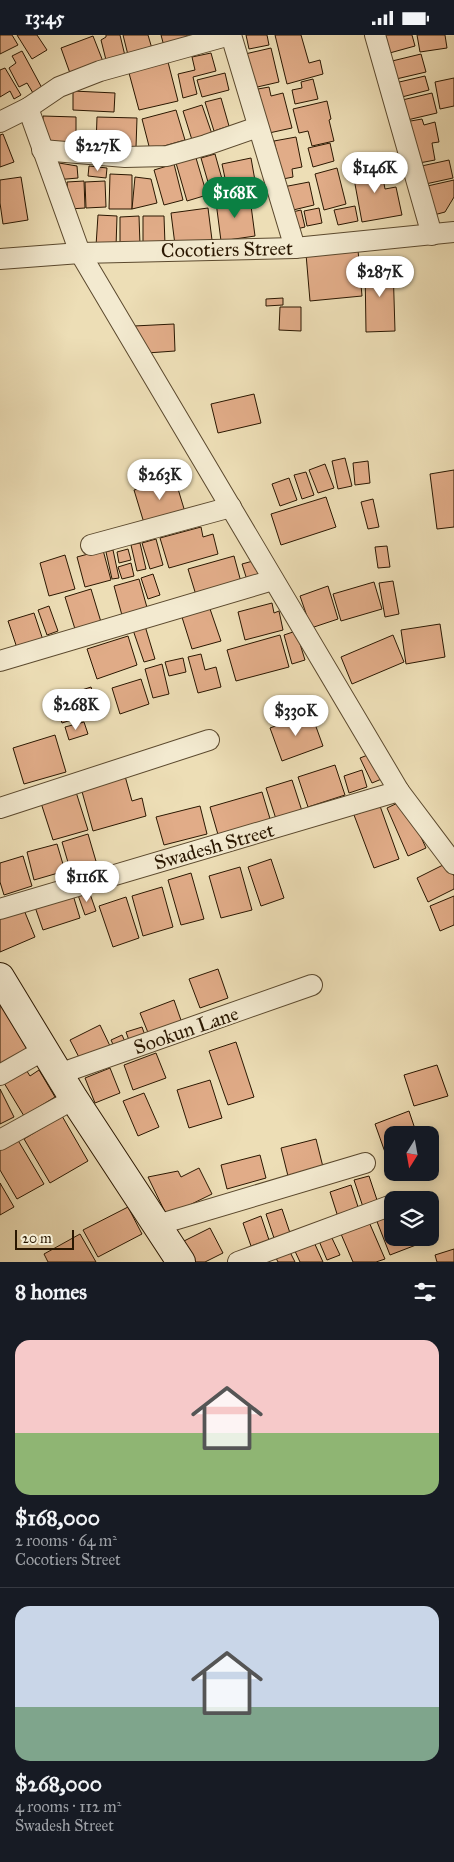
<!DOCTYPE html>
<meta charset="utf-8">
<style>
body{margin:0;font-family:"IM FELL Great Primer",serif;background:#242831;color:#f1f3f6;height:100vh;display:flex;flex-direction:column;font-size:19px;white-space:nowrap}
*{box-sizing:border-box;margin:0}
p{font-size:16px;color:#9ea1a6}
.icon{flex:none;width:28px;height:28px;fill:none;stroke:currentColor;stroke-width:2;stroke-linecap:round;stroke-linejoin:round}
.map{position:relative;height:1227px;overflow:hidden}
.side{display:flex;flex-direction:column;background:#171b24;flex:1}
.side>*{flex:none}
.needle{width:32px;rotate:191deg}
.controls{position:absolute;left:384px;top:1091px;display:grid;gap:10px}
.controls a{display:grid;place-items:center;width:55px;height:55px;border-radius:10px;background:#171b24;box-shadow:0 2px 12px #0003;font-size:25px}
.scale{position:absolute;left:15px;bottom:12px;width:59px;box-sizing:border-box;padding-left:5px;border:2px solid #2a1701;border-top:0;font-size:14px;line-height:18px;white-space:nowrap;color:#2a1701;-webkit-text-stroke:4px #f3ead0;paint-order:stroke}
.price{position:absolute;translate:-50% -42px;padding:0 11px;border-radius:18px;background:#fff;color:#222;font-size:16px;line-height:32px;filter:drop-shadow(0 1px 2px #0008)}
.price::after{content:'';position:absolute;left:50%;top:30px;width:15px;height:11px;margin-left:-8px;background:inherit;clip-path:polygon(0 0,100% 0,50% 100%)}
.price.current{background:#0b8043;color:#fff}
ul{padding:0;list-style:none}
li{display:grid;align-content:center;gap:10px;height:265px;padding:0 15px}
li+li{border-top:1px solid #363941}
li span{display:grid;place-items:center;height:155px;border-radius:15px;color:#555}
li>.icon{margin-inline-start:auto}
span .icon{width:90px;height:90px;fill:#fffc;stroke-width:1}
li b{font-size:21px}
h2{display:flex;justify-content:space-between;align-items:center;height:60px;padding:0 15px;font-size:21px}
.status{display:flex;justify-content:space-between;align-items:center;height:35px;padding:0 25px;background:#171b24;direction:ltr}
.status svg{height:14px;fill:currentColor}
.map>svg:first-child{display:block}
</style>
<div class="status"><b>13:45</b><svg viewBox="0 0 49 12"><path d="M0 12V9h3v3zM5 12V6h3v6zM10 12V3h3v9zM15 12V0h3v12zM26 1h20v11H26zM47 4h2v5h-2z"/></svg></div>
<div class="map">
<svg width="454" height="1227" viewBox="0 0 454 1227">
<rect width="100%" height="100%" fill="#eddeb6"/>
<filter id="stains"><feTurbulence type="fractalNoise" baseFrequency=".004" numOctaves="4"/><feColorMatrix values="0 0 0 0 .2 0 0 0 0 .09 0 0 0 0 .02 0 0 0 .5 -.17"/></filter>
<radialGradient id="worn" r=".72"><stop offset=".6" stop-color="#630" stop-opacity="0"/><stop offset="1" stop-color="#630" stop-opacity=".3"/></radialGradient>
<g fill="#e1ac88" stroke="#2a1701">
<polygon points="0,0 12,0 18,10 0,19"/>
<polygon points="17,0 37,0 47,15 32,24"/>
<polygon points="106,0 120,0 126,25 107,29 101,5 106,2"/>
<polygon points="123,0 148,0 153,17 129,24"/>
<polygon points="161,0 187,0 189,7 165,15"/>
<polygon points="246,0 267,0 269,10 249,14"/>
<polygon points="275,0 301,0 309,28 320,25 323,39 287,49"/>
<polygon points="382,0 412,0 415,11 386,19"/>
<polygon points="417,0 445,0 447,13 420,17"/>
<polygon points="93,1 104,29 71,41 61,13"/>
<polygon points="271,13 279,47 253,53 245,19"/>
<polygon points="22,16 42,53 33,58 27,48 19,52 9,33 16,28 12,21"/>
<polygon points="211,18 216,36 193,42 197,59 183,63 178,39 195,35 192,22"/>
<polygon points="421,19 426,37 392,45 388,27"/>
<polygon points="168,27 178,66 139,75 129,38"/>
<polygon points="5,33 21,60 14,64 10,56 0,62 0,35"/>
<polygon points="225,38 229,55 202,62 197,45"/>
<polygon points="425,41 429,55 398,63 395,48"/>
<polygon points="454,43 454,71 440,74 435,47"/>
<polygon points="313,44 318,64 295,69 292,55 302,53 301,47"/>
<polygon points="269,52 271,61 283,58 292,93 269,98 258,54"/>
<polygon points="73,56 115,58 114,77 73,75"/>
<polygon points="432,58 437,78 403,86 398,66"/>
<polygon points="221,63 229,91 214,96 205,67"/>
<polygon points="327,66 331,84 329,85 334,106 312,111 308,96 299,98 293,74"/>
<polygon points="202,70 212,99 192,105 183,76"/>
<polygon points="176,75 185,105 150,115 142,84"/>
<polygon points="43,81 76,82 76,109 43,108"/>
<polygon points="97,82 137,83 136,112 96,111"/>
<polygon points="422,84 424,90 435,87 439,107 432,108 435,125 414,129 405,87"/>
<polygon points="3,99 14,127 0,132 0,100"/>
<polygon points="79,101 94,102 93,114 79,113"/>
<polygon points="296,102 302,132 292,134 293,142 283,144 274,106"/>
<polygon points="330,108 334,126 313,132 308,113"/>
<polygon points="215,119 224,151 210,154 201,123"/>
<polygon points="196,123 207,160 187,166 176,128"/>
<polygon points="251,123 257,157 229,162 222,129"/>
<polygon points="449,125 453,143 421,150 417,132"/>
<polygon points="53,127 77,131 78,143 55,145"/>
<polygon points="380,127 385,154 396,152 402,180 362,187 352,133"/>
<polygon points="174,129 183,165 164,170 154,135"/>
<polygon points="89,131 107,133 106,143 88,141"/>
<polygon points="337,133 346,169 324,175 315,139"/>
<polygon points="110,139 132,140 132,174 109,174"/>
<polygon points="21,142 28,185 3,189 0,168 0,145"/>
<polygon points="135,142 151,144 157,168 132,174"/>
<polygon points="454,145 454,162 445,177 430,181 423,152"/>
<polygon points="84,146 85,173 69,174 67,147"/>
<polygon points="105,146 106,172 86,173 85,147"/>
<polygon points="309,147 314,170 289,176 283,152"/>
<polygon points="250,163 255,201 221,206 216,167"/>
<polygon points="355,171 358,186 338,190 334,175"/>
<polygon points="208,173 212,205 175,210 171,178"/>
<polygon points="319,173 322,188 307,191 304,176"/>
<polygon points="301,175 305,192 292,195 288,178"/>
<polygon points="98,180 117,181 116,212 96,211"/>
<polygon points="139,181 140,210 120,211 120,182"/>
<polygon points="143,181 164,181 165,210 143,211"/>
<polygon points="358,215 362,261 310,266 306,219"/>
<polygon points="365,230 393,230 395,296 366,297"/>
<polygon points="283,263 283,270 266,271 266,264"/>
<polygon points="280,272 301,272 301,296 279,295"/>
<polygon points="174,289 175,316 147,318 134,291"/>
<polygon points="254,359 261,388 218,398 211,369"/>
<polygon points="345,423 352,451 338,454 332,426"/>
<polygon points="368,426 370,448 355,450 353,428"/>
<polygon points="325,429 334,453 318,458 309,435"/>
<polygon points="454,435 454,492 437,494 430,439"/>
<polygon points="306,437 314,460 302,464 294,440"/>
<polygon points="289,443 297,465 280,471 272,449"/>
<polygon points="175,444 185,477 144,488 134,455"/>
<polygon points="326,462 336,492 281,510 271,479"/>
<polygon points="373,464 379,492 368,494 361,467"/>
<polygon points="201,492 203,502 213,499 218,519 169,533 160,503"/>
<polygon points="156,504 163,530 150,534 142,508"/>
<polygon points="140,508 146,534 137,536 131,510"/>
<polygon points="387,511 390,532 378,533 375,512"/>
<polygon points="128,514 131,525 119,528 117,517"/>
<polygon points="103,515 111,545 85,552 77,522"/>
<polygon points="113,515 119,543 112,544 106,517"/>
<polygon points="65,520 75,554 49,561 40,528"/>
<polygon points="234,521 241,547 196,560 188,534"/>
<polygon points="253,526 259,541 247,545 242,529"/>
<polygon points="131,528 134,541 122,544 118,532"/>
<polygon points="153,539 160,560 148,564 141,543"/>
<polygon points="139,544 148,576 123,584 114,551"/>
<polygon points="393,546 399,579 385,582 379,548"/>
<polygon points="374,547 382,574 341,586 333,559"/>
<polygon points="328,551 338,584 311,593 300,561"/>
<polygon points="91,554 101,587 75,594 65,562"/>
<polygon points="272,568 274,578 279,576 283,595 245,605 238,577"/>
<polygon points="49,571 58,596 47,600 38,575"/>
<polygon points="209,571 221,606 192,614 181,579"/>
<polygon points="34,578 43,605 17,613 8,586"/>
<polygon points="440,589 445,622 406,629 401,595"/>
<polygon points="145,591 155,624 144,627 133,595"/>
<polygon points="296,596 305,625 292,629 284,600"/>
<polygon points="280,600 289,632 236,646 227,615"/>
<polygon points="393,600 404,627 352,649 341,622"/>
<polygon points="128,601 137,630 97,644 87,614"/>
<polygon points="201,619 205,635 216,632 221,652 198,658 188,622"/>
<polygon points="183,623 186,637 169,641 165,627"/>
<polygon points="162,629 169,659 153,663 145,634"/>
<polygon points="141,644 149,669 120,679 112,653"/>
<polygon points="91,652 99,676 62,688 54,664"/>
<polygon points="311,678 323,711 282,726 270,693"/>
<polygon points="84,687 88,699 69,705 65,692"/>
<polygon points="55,700 66,737 24,749 13,713"/>
<polygon points="373,718 384,743 372,748 360,723"/>
<polygon points="335,730 345,760 308,772 298,742"/>
<polygon points="362,735 367,752 349,758 344,741"/>
<polygon points="125,741 132,766 142,763 146,781 93,796 81,753"/>
<polygon points="292,745 302,776 276,784 266,753"/>
<polygon points="76,757 88,795 53,805 41,768"/>
<polygon points="262,757 271,787 219,803 210,772"/>
<polygon points="404,765 426,813 408,821 387,773"/>
<polygon points="200,771 207,799 164,810 156,782"/>
<polygon points="380,771 399,824 374,833 354,780"/>
<polygon points="88,799 98,833 72,841 62,807"/>
<polygon points="57,809 65,836 34,845 27,817"/>
<polygon points="23,821 32,851 4,860 0,847 0,828"/>
<polygon points="271,824 284,863 261,871 248,832"/>
<polygon points="447,828 454,841 454,854 428,867 417,843"/>
<polygon points="240,832 252,875 221,883 209,841"/>
<polygon points="191,838 204,884 181,890 168,845"/>
<polygon points="162,852 173,892 143,901 132,861"/>
<polygon points="89,856 96,876 85,880 78,860"/>
<polygon points="73,860 80,883 43,895 35,872"/>
<polygon points="454,861 454,890 440,896 430,871"/>
<polygon points="126,862 139,903 113,912 99,871"/>
<polygon points="24,875 35,902 0,917 0,881"/>
<polygon points="218,934 228,963 200,973 189,944"/>
<polygon points="174,965 182,988 149,1000 140,978"/>
<polygon points="0,967 31,1015 0,1034"/>
<polygon points="100,990 111,1013 82,1028 70,1005"/>
<polygon points="142,992 146,1003 130,1008 126,997"/>
<polygon points="122,1000 127,1011 116,1016 111,1005"/>
<polygon points="236,1007 254,1062 228,1070 209,1016"/>
<polygon points="156,1018 166,1043 133,1055 124,1030"/>
<polygon points="23,1030 30,1041 39,1035 55,1062 24,1081 1,1043"/>
<polygon points="437,1030 448,1061 414,1071 404,1040"/>
<polygon points="110,1033 120,1058 95,1068 85,1043"/>
<polygon points="210,1045 222,1083 189,1093 177,1055"/>
<polygon points="0,1054 14,1082 0,1089"/>
<polygon points="144,1058 159,1092 138,1101 123,1066"/>
<polygon points="409,1076 417,1100 392,1100 392,1117 386,1120 375,1089"/>
<polygon points="62,1081 88,1126 50,1148 24,1104"/>
<polygon points="16,1102 44,1149 17,1164 0,1135 0,1112"/>
<polygon points="316,1104 323,1132 288,1141 281,1113"/>
<polygon points="260,1120 266,1143 227,1154 221,1130"/>
<polygon points="199,1133 212,1159 167,1181 148,1142 178,1136 181,1142"/>
<polygon points="369,1141 378,1168 363,1172 354,1145"/>
<polygon points="0,1148 14,1172 0,1180"/>
<polygon points="351,1150 359,1175 338,1182 330,1157"/>
<polygon points="128,1172 142,1199 98,1222 83,1195"/>
<polygon points="282,1174 290,1198 274,1203 266,1179"/>
<polygon points="392,1177 392,1202 413,1202 416,1210 390,1220 376,1184"/>
<polygon points="261,1181 269,1205 251,1211 243,1188"/>
<polygon points="369,1187 385,1224 376,1227 353,1227 341,1199"/>
<polygon points="210,1193 223,1218 205,1227 194,1227 184,1206"/>
<polygon points="80,1199 96,1227 48,1227 44,1219"/>
<polygon points="331,1201 340,1220 327,1225 319,1206"/>
<polygon points="313,1205 323,1227 300,1227 294,1214"/>
<polygon points="454,1214 454,1227 437,1227 435,1220"/>
<polygon points="290,1217 295,1227 278,1227 276,1223"/>
</g>
<g fill="none" stroke-linecap="round" stroke-linejoin="round">
<g stroke="#5b492e" stroke-width="22">
<g id="minor">
<polyline points="231,0 295,213"/>
<polyline points="375,0 432,200"/>
<polyline points="28,73 80,218 399,756 454,829"/>
<polyline points="0,87 28,73 59,52 100,36 230,0"/>
<polyline points="42,115 125,122 167,121 206,110 258,92"/>
<polyline points="0,224 80,218 295,213 454,197"/>
<polyline points="91,510 231,472"/>
<polyline points="0,626 273,545"/>
<polyline points="0,773 209,705"/>
<polyline points="0,874 399,756"/>
<polyline points="59,1039 312,950"/>
<polyline points="0,1040 44,1015"/>
<polyline points="0,1105 74,1064"/>
<polyline points="157,1190 365,1128"/>
<polyline points="238,1227 392,1170"/>
</g>
</g>
<g stroke="#2a1701" stroke-width="30">
<polyline id="secondary" points="0,942 74,1064 181,1227"/>
</g>
<use href="#minor" stroke="#f3ead0" stroke-width="20"/>
<use href="#secondary" stroke="#f3ead0" stroke-width="28"/>
</g>
<g text-anchor="middle" dominant-baseline="central" stroke-width="4" stroke-linejoin="round" paint-order="stroke">
<g font-size="20" fill="#2a1701" stroke="#f3ead0">
<text transform="translate(227 214) rotate(-1)">Cocotiers Street</text>
<text transform="translate(214 811) rotate(-16)">Swadesh Street</text>
<text transform="translate(186 995) rotate(-19)">Sookun Lane</text>
</g>
</g>
<rect width="100%" height="100%" filter="url(#stains)"/>
<rect width="100%" height="100%" fill="url(#worn)"/>
</svg>
<div class="controls">
<a><svg class="needle" viewBox="-14 -14 28 28"><path d="M0-13l5 13h-10z" fill="#e53935"/><path d="M0 13l5-13h-10z" fill="#9ea1a6"/></svg></a>
<a><svg class="icon" aria-label="layers" viewBox="0 0 24 24"><path d="M12 4l9 5-9 5-9-5zM3 14l9 5 9-5"/></svg></a>
</div>
<div class="scale">20 m</div>
<b class="price" style="left:98px;top:137px">$227K</b>
<b class="price" style="left:375px;top:159px">$146K</b>
<b class="price current" style="left:235px;top:184px">$168K</b>
<b class="price" style="left:380px;top:263px">$287K</b>
<b class="price" style="left:160px;top:466px">$263K</b>
<b class="price" style="left:76px;top:696px">$268K</b>
<b class="price" style="left:296px;top:702px">$330K</b>
<b class="price" style="left:87px;top:868px">$116K</b>
</div>
<section class="side">
<h2>8 homes<svg class="icon" aria-label="filters" viewBox="0 0 24 24"><path d="M4 7h16M4 17h16"/><circle cx="9" cy="7" r="2"/><circle cx="15" cy="17" r="2"/></svg></h2>
<ul>
<li><span style="background:linear-gradient(#f6c9c9 60%,#8fb573 0)"><svg class="icon" aria-label="home" viewBox="0 0 24 24"><path d="M3 11l9-7 9 7M6 9v11h12V9"/></svg></span><div><b>$168,000</b><p>2 rooms · 64 m²</p><p>Cocotiers Street</p></div></li>
<li><span style="background:linear-gradient(#c9d6e8 65%,#7fa58c 0)"><svg class="icon" aria-label="home" viewBox="0 0 24 24"><path d="M3 11l9-7 9 7M6 9v11h12V9"/></svg></span><div><b>$268,000</b><p>4 rooms · 112 m²</p><p>Swadesh Street</p></div></li>
</ul>
</section>
